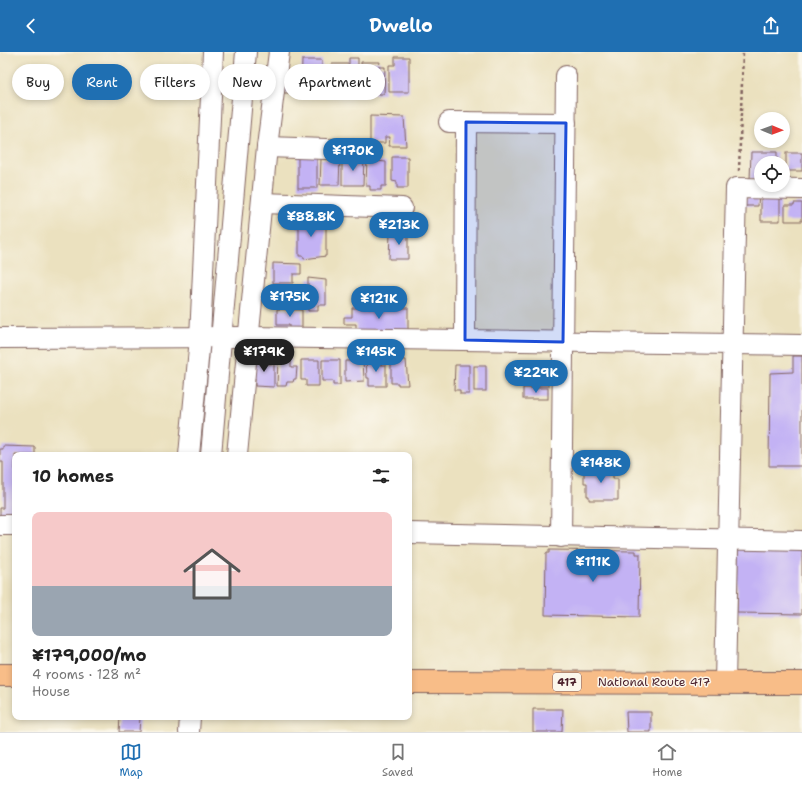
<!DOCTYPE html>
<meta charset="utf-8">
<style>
body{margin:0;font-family:"Shantell Sans",sans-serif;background:#f6f6f6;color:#222;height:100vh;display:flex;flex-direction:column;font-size:15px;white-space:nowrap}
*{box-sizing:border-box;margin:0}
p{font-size:13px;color:#767676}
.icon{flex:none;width:22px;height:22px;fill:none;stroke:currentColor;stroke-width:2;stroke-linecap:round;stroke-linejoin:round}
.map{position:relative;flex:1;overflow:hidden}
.details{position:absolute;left:12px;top:400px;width:400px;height:268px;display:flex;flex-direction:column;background:#fff;border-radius:8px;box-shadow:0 2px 6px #0003}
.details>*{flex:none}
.banner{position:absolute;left:12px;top:12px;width:400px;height:36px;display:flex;gap:8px}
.needle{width:26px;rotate:91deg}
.tools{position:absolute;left:754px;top:60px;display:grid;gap:8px}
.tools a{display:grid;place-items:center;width:36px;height:36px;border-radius:50%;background:#fff;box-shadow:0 2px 6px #0003;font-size:20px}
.price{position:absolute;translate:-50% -34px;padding:0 9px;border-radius:14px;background:#1f6fb2;color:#fff;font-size:13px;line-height:26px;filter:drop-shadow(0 1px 2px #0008)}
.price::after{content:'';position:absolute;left:50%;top:24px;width:12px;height:9px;margin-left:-6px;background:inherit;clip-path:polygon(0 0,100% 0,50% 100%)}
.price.current{background:#222;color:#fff}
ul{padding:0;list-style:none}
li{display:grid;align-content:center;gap:8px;height:212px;padding:0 20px}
li span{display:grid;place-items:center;height:124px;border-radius:8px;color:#555}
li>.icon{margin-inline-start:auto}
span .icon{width:72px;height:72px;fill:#fffc;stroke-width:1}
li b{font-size:17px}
h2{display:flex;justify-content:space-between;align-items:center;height:48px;padding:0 20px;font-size:17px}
.tag{padding:0 14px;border-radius:18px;background:#fff;box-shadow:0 2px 6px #0003;font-size:14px;line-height:36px}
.tag.current{background:#1f6fb2;color:#fff}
header{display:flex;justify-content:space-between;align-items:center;height:52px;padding:0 20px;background:#1f6fb2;color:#fff;font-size:18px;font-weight:700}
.tab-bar{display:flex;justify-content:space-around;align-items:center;height:56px;border-top:1px solid #e0e0e0;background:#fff;font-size:11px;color:#767676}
.tab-bar a{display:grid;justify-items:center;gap:2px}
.tab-bar .current{color:#1f6fb2}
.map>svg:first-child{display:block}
</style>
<header><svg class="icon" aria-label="back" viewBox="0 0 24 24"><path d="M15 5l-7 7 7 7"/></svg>Dwello<svg class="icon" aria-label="share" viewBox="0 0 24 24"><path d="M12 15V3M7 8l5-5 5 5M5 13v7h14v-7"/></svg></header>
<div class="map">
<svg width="802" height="680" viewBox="0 0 802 680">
<rect width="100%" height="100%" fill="#fbf7ec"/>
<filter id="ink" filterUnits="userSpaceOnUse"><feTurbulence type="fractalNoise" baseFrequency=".025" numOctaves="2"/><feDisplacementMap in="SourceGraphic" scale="8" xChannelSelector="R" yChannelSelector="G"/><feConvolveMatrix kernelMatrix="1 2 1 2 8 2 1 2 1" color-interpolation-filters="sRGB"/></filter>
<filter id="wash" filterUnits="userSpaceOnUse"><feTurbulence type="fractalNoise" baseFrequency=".012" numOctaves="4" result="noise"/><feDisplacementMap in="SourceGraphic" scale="16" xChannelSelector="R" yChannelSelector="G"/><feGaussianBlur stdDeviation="0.9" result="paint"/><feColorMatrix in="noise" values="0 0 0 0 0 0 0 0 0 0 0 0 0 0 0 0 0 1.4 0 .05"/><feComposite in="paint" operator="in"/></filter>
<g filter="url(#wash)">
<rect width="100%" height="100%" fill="#ebe1bf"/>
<g id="blocks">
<g fill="#c3b2f4">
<polygon points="395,5 409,5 409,40 389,40 389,13 395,13"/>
<polygon points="349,6 358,6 358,24 355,24 355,40 331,40 332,12 349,12"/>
<polygon points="302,8 322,8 322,39 301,39"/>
<polygon points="361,10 380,10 379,15 385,15 384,42 361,42"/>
<rect x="282" y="28" width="12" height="13"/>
<polygon points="370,64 404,65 406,94 389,94 390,85 385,85 385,91 370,91"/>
<polygon points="751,100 777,100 777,111 761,111 761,128 750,128"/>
<rect x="786" y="101" width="16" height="18"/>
<rect x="298" y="103" width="19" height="33"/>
<polygon points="392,105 408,105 408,136 397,136 397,130 392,129"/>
<polygon points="367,106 377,106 377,109 386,110 386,134 381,134 381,138 370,138 370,134 366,134"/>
<polygon points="321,107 340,107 339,133 320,133"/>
<polygon points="342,107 364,107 363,133 342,133"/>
<polygon points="751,142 759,142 758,154 745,154 745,148"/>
<polygon points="761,142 780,143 780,169 761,169"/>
<polygon points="794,151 802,151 802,169 785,169 785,153 794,153"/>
<polygon points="295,163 310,163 310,173 326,173 326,204 304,207 303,204 299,204 299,176 295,176"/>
<rect x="380" y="168" width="7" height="13"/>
<polygon points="390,181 408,181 408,207 389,207"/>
<polygon points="273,211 301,212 301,222 293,222 293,231 273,231"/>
<polygon points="308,226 326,228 326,253 318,253 318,259 308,259"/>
<polygon points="269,235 304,236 303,252 272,251 272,242 269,242"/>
<polygon points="352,256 408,256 408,281 356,281 356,272 344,272 344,265 352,265"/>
<polygon points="277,257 302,258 302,276 289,276 289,273 277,273"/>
<polygon points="793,304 802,304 802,414 769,414 770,321 793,320"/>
<polygon points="255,306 268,306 268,312 274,312 274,335 255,334 255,326 252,326"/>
<polygon points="278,307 291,307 291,315 297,315 296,327 294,327 293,330 287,330 286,334 277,334"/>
<polygon points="353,307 363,307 364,329 345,330 345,309 353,309"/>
<polygon points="366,307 380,307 381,313 386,313 386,334 369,334 369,326 367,326"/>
<polygon points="398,307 406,308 408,333 398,333 398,331 391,331 391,312 398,312"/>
<polygon points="301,308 319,308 319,334 306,334 306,328 301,328"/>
<polygon points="322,308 340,308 340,333 333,333 333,329 322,329"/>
<polygon points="455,313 469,313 469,342 460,342 460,338 454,338"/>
<rect x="474" y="314" width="12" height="25"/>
<rect x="523" y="323" width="26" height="11"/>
<rect x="523" y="336" width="25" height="11"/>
<polygon points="3,394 35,395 35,403 15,403 15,466 0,464 0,456 3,456 3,410 0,410 0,397 3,397"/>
<polygon points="584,415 613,415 613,427 618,427 618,448 589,448 589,444 587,444 587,431 584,431"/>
<polygon points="738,497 802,497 802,562 737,561"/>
<polygon points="549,498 636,499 636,502 640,502 639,565 545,563 546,501 549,501"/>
<polygon points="533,657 563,657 562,680 533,680"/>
<polygon points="626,660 651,660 651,680 627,680"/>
<polygon points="120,665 140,665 139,680 119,680"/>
</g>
</g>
</g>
<g filter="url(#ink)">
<use href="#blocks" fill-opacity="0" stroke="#82635f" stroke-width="1"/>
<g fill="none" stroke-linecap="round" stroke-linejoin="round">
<g stroke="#82635f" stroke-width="22">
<g id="minor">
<polyline points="449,70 566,71"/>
<polyline points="267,95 355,98"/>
<polyline points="262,151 402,156"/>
<polyline points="0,286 248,285 802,293"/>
<polyline points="465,288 466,70"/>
<polyline points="189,403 200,286 213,0"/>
<polyline points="211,403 246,0"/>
<polyline points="237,403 267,95 279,0"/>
<polyline points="0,473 15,473"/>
<polyline points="409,481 802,489"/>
<polyline points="561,485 566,24"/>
<polyline points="725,630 736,136 802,137"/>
<polyline points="189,680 190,665"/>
</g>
</g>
<g stroke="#82635f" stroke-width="24">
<g id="highway">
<polyline points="0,623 15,623"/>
<polyline points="409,630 802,631"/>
</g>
</g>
<polyline stroke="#82635f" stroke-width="2.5" stroke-dasharray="3 3" stroke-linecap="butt" points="739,119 743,0"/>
<use href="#minor" stroke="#fff" stroke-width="20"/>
<use href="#highway" stroke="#f8bd88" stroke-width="22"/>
</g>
</g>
<path fill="#1d4ed8" fill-opacity="0.2" stroke="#1d4ed8" stroke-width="3" stroke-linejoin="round" d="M 466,70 L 566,71 L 563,290 L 465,288 Z"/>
<g text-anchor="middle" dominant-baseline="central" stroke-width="3" stroke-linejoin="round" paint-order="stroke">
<rect fill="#fbf7ec" stroke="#7f6065" stroke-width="1" x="553" y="621" width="28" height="18" rx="3"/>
<g font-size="11" font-weight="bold" fill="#4a1f2b">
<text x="567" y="630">417</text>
</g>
<g font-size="12" fill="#4a1f2b" stroke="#fbf7ec">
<text x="654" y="630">National Route 417</text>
</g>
</g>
</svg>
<div class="tools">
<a><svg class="needle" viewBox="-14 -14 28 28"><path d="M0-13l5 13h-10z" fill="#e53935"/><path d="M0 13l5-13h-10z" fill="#767676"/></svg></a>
<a><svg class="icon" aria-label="locate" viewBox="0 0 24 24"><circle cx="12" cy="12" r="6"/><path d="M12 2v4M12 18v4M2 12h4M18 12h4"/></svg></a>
</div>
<b class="price" style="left:353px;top:120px">¥170K</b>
<b class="price" style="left:311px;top:186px">¥88.8K</b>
<b class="price" style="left:399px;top:194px">¥213K</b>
<b class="price" style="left:290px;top:266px">¥175K</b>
<b class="price" style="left:379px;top:268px">¥121K</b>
<b class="price current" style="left:264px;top:321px">¥179K</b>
<b class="price" style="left:376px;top:321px">¥145K</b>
<b class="price" style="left:536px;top:342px">¥229K</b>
<b class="price" style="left:601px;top:432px">¥148K</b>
<b class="price" style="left:593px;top:531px">¥111K</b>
<div class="banner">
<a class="tag">Buy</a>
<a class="tag current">Rent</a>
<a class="tag">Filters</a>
<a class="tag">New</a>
<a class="tag">Apartment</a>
</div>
<section class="details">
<h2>10 homes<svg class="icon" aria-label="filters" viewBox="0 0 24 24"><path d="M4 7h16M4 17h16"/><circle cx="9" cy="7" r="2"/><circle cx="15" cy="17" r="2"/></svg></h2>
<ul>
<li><span style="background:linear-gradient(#f6c9c9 60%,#9aa5b1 0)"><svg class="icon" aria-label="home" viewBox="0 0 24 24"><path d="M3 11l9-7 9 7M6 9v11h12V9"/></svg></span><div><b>¥179,000/mo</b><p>4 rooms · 128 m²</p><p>House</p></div></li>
</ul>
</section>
</div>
<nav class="tab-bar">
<a class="current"><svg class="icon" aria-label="map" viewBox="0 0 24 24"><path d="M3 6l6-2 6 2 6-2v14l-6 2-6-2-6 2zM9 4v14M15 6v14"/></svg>Map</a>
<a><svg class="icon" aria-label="saved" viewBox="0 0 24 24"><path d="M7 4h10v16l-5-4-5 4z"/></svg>Saved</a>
<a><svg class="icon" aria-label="home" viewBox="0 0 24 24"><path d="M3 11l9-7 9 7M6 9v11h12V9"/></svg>Home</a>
</nav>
